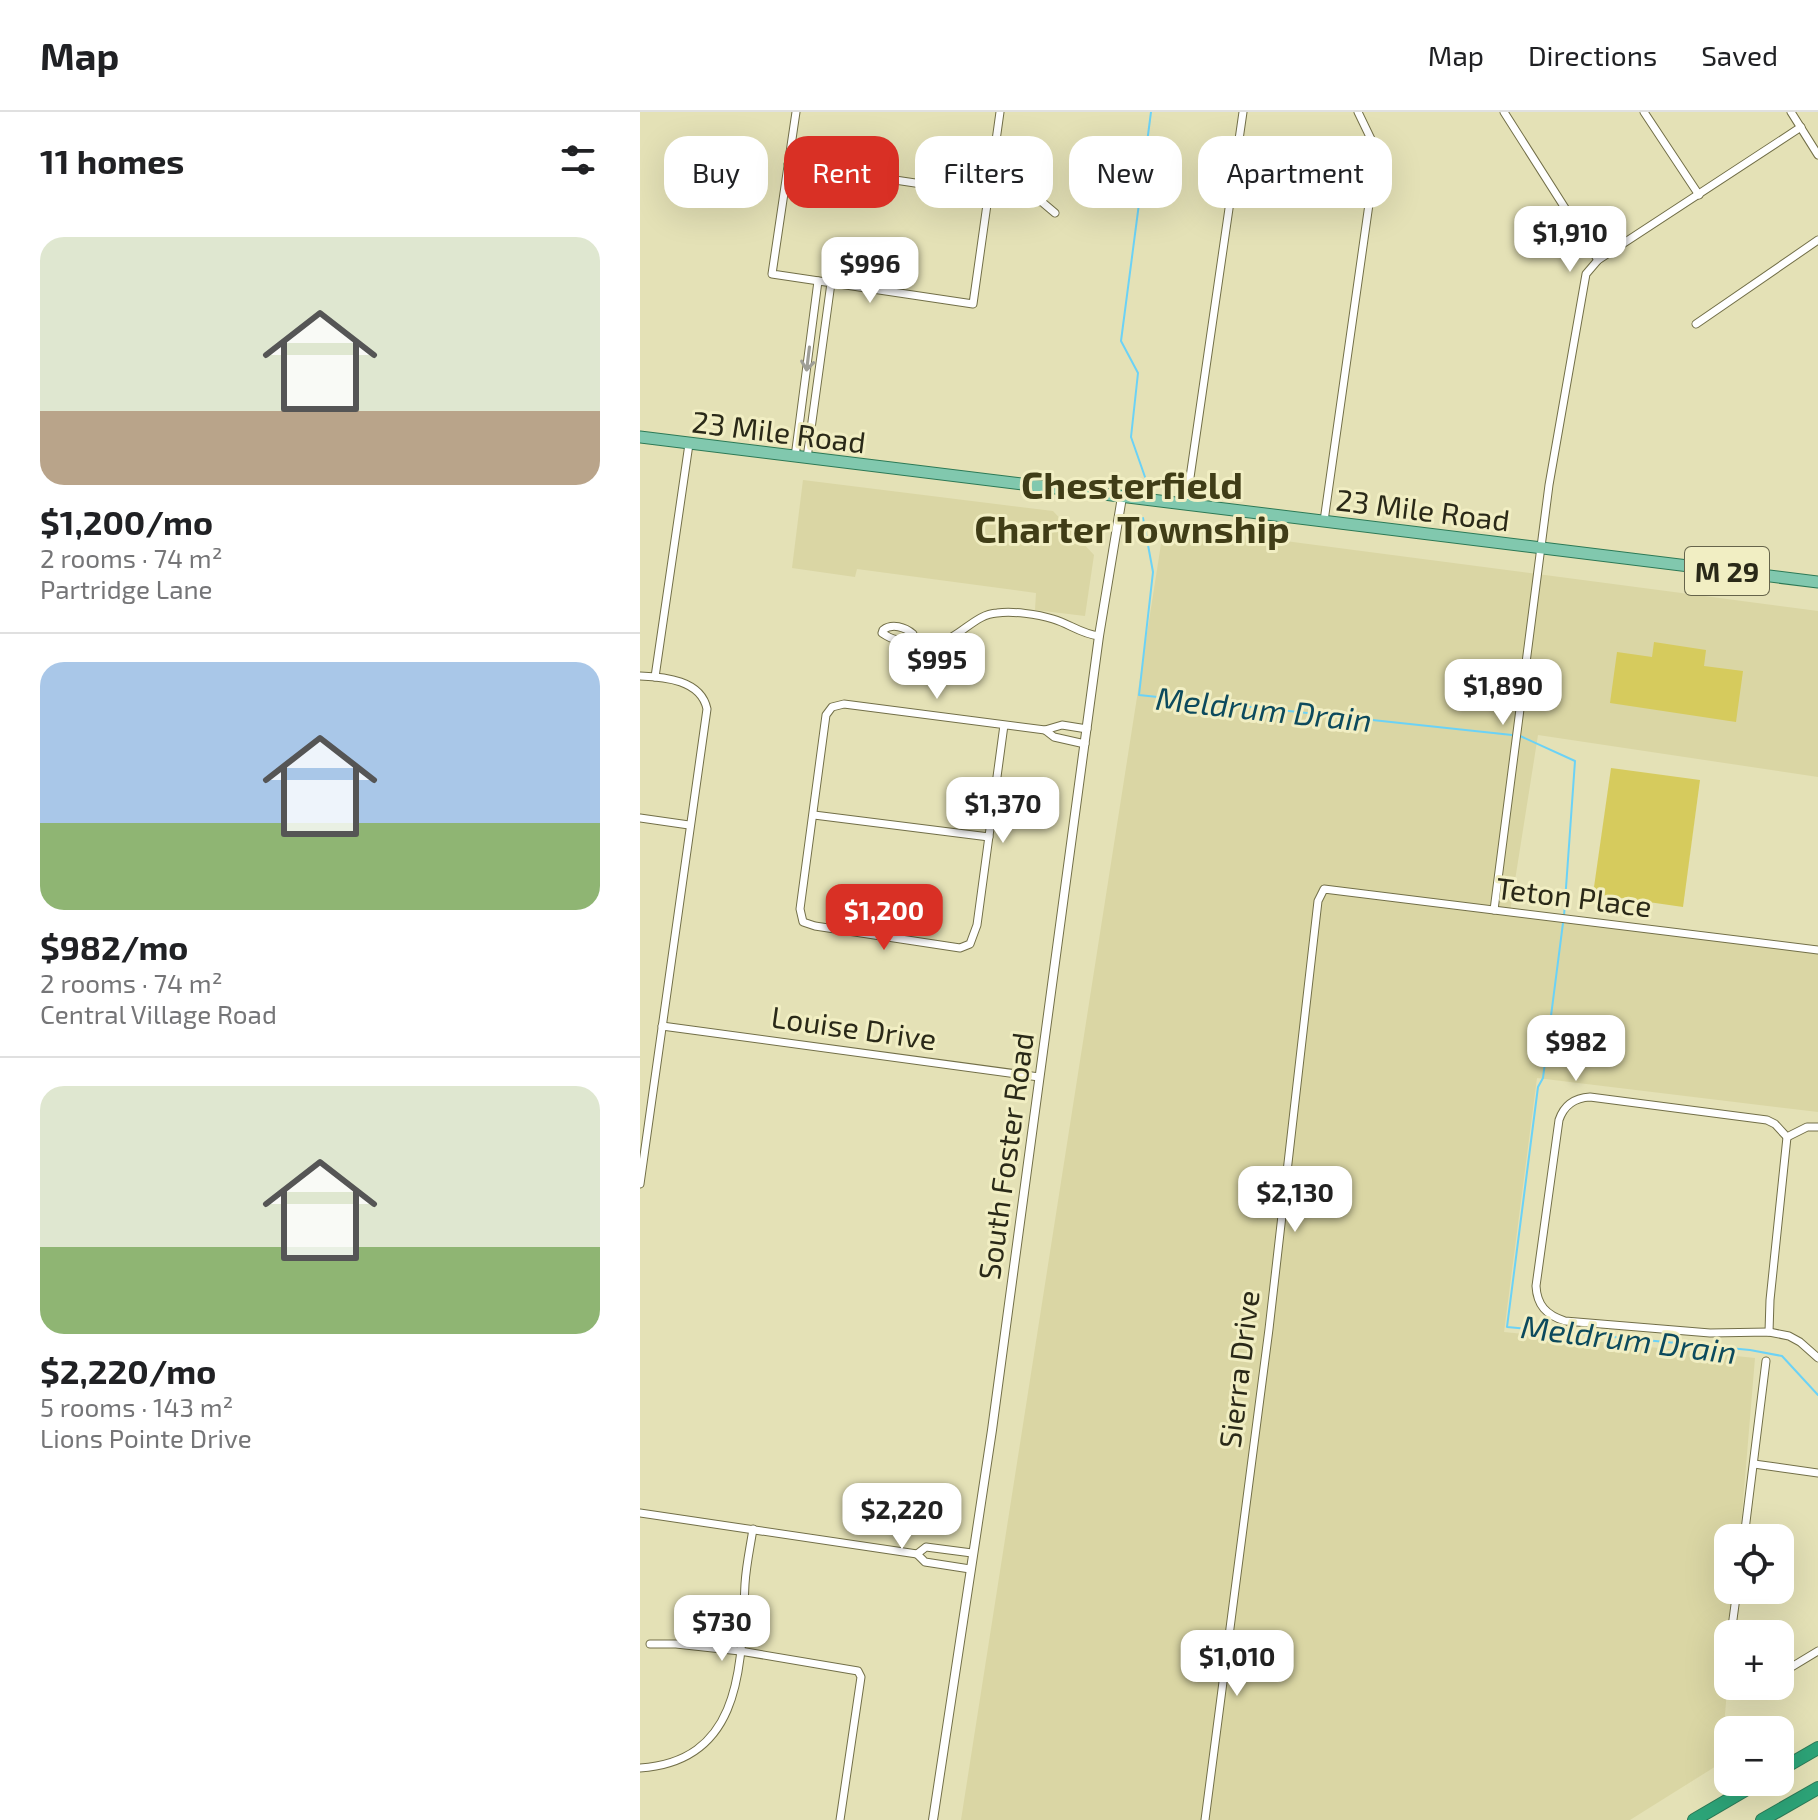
<!DOCTYPE html>
<meta charset="utf-8">
<style>
body{margin:0;font-family:"Exo 2",sans-serif;background:#f2f2f2;color:#202124;height:100vh;display:flex;flex-direction:column;font-size:30px;white-space:nowrap}
*{box-sizing:border-box;margin:0}
p{font-size:26px;color:#757577}
.icon{flex:none;width:44px;height:44px;fill:none;stroke:currentColor;stroke-width:2;stroke-linecap:round;stroke-linejoin:round}
.map{position:relative;flex:1;overflow:hidden}
.panel{display:flex;flex-direction:column;background:#fff;width:640px}
.panel>*{flex:none}
.hud{position:absolute;left:24px;top:24px;width:760px;height:72px;display:flex;gap:16px}
.controls{position:absolute;left:1074px;top:1412px;display:grid;gap:16px}
.controls a{display:grid;place-items:center;width:80px;height:80px;border-radius:16px;background:#fff;box-shadow:0 8px 32px #0002;font-size:40px}
.price{position:absolute;translate:-50% -68px;padding:0 18px;border-radius:16px;background:#fff;color:#222;font-size:26px;line-height:52px;filter:drop-shadow(0 2px 4px #0008)}
.price::after{content:'';position:absolute;left:50%;top:48px;width:24px;height:18px;margin-left:-12px;background:inherit;clip-path:polygon(0 0,100% 0,50% 100%)}
.price.selected{background:#d93025;color:#fff}
ul{padding:0;list-style:none}
li{display:grid;align-content:center;gap:16px;height:424px;padding:0 40px}
li+li{border-top:2px solid #e0e0e0}
li span{display:grid;place-items:center;height:248px;border-radius:24px;color:#555}
li>.icon{margin-inline-start:auto}
span .icon{width:144px;height:144px;fill:#fffc;stroke-width:1}
li b{font-size:34px}
h2{display:flex;justify-content:space-between;align-items:center;height:96px;padding:0 40px;font-size:34px}
.chip{padding:0 28px;border-radius:24px;background:#fff;box-shadow:0 8px 32px #0002;font-size:28px;line-height:72px}
.chip.selected{background:#d93025;color:#fff}
header{display:flex;align-items:center;gap:48px;box-sizing:border-box;height:112px;padding:0 40px;background:#fff;border-bottom:2px solid #e0e0e0}
header strong{font-size:38px}
nav{display:flex;gap:44px;margin-inline-start:auto;font-size:28px}
main{display:flex;flex:1;min-height:0}
.map>svg:first-child{display:block}
</style>
<header>
<strong>Map</strong>
<nav><a>Map</a><a>Directions</a><a>Saved</a></nav>
</header>
<main>
<section class="panel">
<h2>11 homes<svg class="icon" aria-label="filters" viewBox="0 0 24 24"><path d="M4 7h16M4 17h16"/><circle cx="9" cy="7" r="2"/><circle cx="15" cy="17" r="2"/></svg></h2>
<ul>
<li><span style="background:linear-gradient(#dfe7d0 70%,#b9a48a 0)"><svg class="icon" aria-label="home" viewBox="0 0 24 24"><path d="M3 11l9-7 9 7M6 9v11h12V9"/></svg></span><div><b>$1,200/mo</b><p>2 rooms · 74 m²</p><p>Partridge Lane</p></div></li>
<li><span style="background:linear-gradient(#a9c7e8 65%,#8fb573 0)"><svg class="icon" aria-label="home" viewBox="0 0 24 24"><path d="M3 11l9-7 9 7M6 9v11h12V9"/></svg></span><div><b>$982/mo</b><p>2 rooms · 74 m²</p><p>Central Village Road</p></div></li>
<li><span style="background:linear-gradient(#dfe7d0 65%,#8fb573 0)"><svg class="icon" aria-label="home" viewBox="0 0 24 24"><path d="M3 11l9-7 9 7M6 9v11h12V9"/></svg></span><div><b>$2,220/mo</b><p>5 rooms · 143 m²</p><p>Lions Pointe Drive</p></div></li>
</ul>
</section>
<div class="map">
<svg width="1178" height="1708" viewBox="0 0 1178 1708">
<rect width="100%" height="100%" fill="#e4e1b6"/>
<g fill="#dad6a4">
<polygon points="163,368 413,399 454,443 445,504 395,498 396,481 217,457 215,465 152,456"/>
<polygon points="524,413 1178,499 1178,665 898,623 870,800 1178,841 1178,1000 897,966 864,1220 1115,1246 1100,1426 1088,1426 1088,1478 1096,1478 1088,1522 1088,1566 1081,1651 990,1708 321,1708"/>
</g>
<g fill="#d6cb5d">
<polygon points="1014,530 1066,538 1064,554 1103,559 1096,610 970,591 977,540 1012,545"/>
<polygon points="971,656 1060,668 1043,795 953,782"/>
</g>
<g fill="none" stroke-linecap="round" stroke-linejoin="round">
<g stroke="#6bd2f6" stroke-width="2">
<polyline points="505,365 491,325 498,261 481,229 511,0"/>
<polyline points="503,406 513,460 499,583 872,623"/>
<polyline points="878,623 935,649 924,804"/>
<polyline points="923,811 903,966 898,975 867,1215 1110,1238 1142,1244 1178,1283"/>
</g>
<g stroke="#726f48" stroke-width="9">
<g id="minor">
<polyline points="156,0 132,162 333,192 360,0"/>
<polyline points="864,0 958,148"/>
<polyline points="1004,0 1059,83"/>
<polyline points="1151,0 1178,43"/>
<polyline points="148,52 402,90 415,101"/>
<polyline points="1056,212 1178,128"/>
<polyline points="155,345 178,169"/>
<polyline points="167,346 191,171"/>
<polyline points="546,393 603,0"/>
<polyline points="684,409 734,57 731,27 718,0"/>
<path d="M 275,528 L 273,522 C 265,515 252,511 243,518 L 242,521 C 257,531 262,528 277,529 C 283,529 289,532 295,531 C 319,528 334,502 357,501 C 373,499 397,502 413,507 C 430,512 441,522 459,524"/>
<path d="M 0,564 C 25,565 61,568 67,597 L 0,1072"/>
<polyline points="15,565 49,332"/>
<polyline points="364,613 337,813 330,832 320,836 175,814 163,810 160,797 186,603 192,595 204,592 405,618"/>
<polyline points="445,632 414,625 405,618 422,613 447,617"/>
<polyline points="174,703 349,725"/>
<polyline points="0,706 49,713"/>
<polyline points="854,798 909,373 946,162 958,148 1161,15"/>
<polyline points="22,914 399,965"/>
<path d="M 1178,1015 L 1167,1015 L 1147,1025 L 1135,1012 L 1127,1008 L 950,985 C 934,986 924,993 919,1008 L 896,1174 C 897,1193 906,1203 925,1209 L 1070,1221 L 1129,1220 L 1149,1224 L 1160,1230 L 1178,1246"/>
<polyline points="1129,1220 1130,1188 1147,1025"/>
<polyline points="1114,1352 1178,1361"/>
<polyline points="0,1401 277,1442"/>
<polyline points="1104,1426 1126,1249"/>
<polyline points="330,1457 285,1450 277,1442 286,1435 332,1441"/>
<polyline points="1091,1522 1097,1478"/>
<polyline points="10,1532 36,1532 100,1539 218,1559 221,1565 200,1708"/>
<polyline points="1088,1547 1088,1570"/>
<polyline points="1140,1562 1178,1539"/>
<polyline points="1091,1574 1103,1580 1119,1574"/>
<path d="M 0,1656 C 103,1649 101,1553 105,1472 C 106,1454 110,1436 113,1417"/>
<polyline points="565,1708 629,1217 678,789 684,777 1178,838"/>
</g>
</g>
<g stroke="#726f48" stroke-width="10">
<polyline id="tertiary" points="293,1708 352,1318 459,524 482,385"/>
</g>
<g stroke="#2c7956" stroke-width="13">
<polyline id="primary" points="0,325 1178,470"/>
</g>
<g stroke="#2c7956" stroke-width="14">
<g id="motorway">
<polyline points="1140,1658 1178,1636"/>
<polyline points="1054,1708 1119,1670"/>
<polyline points="1122,1708 1178,1676"/>
</g>
</g>
<use href="#minor" stroke="#fff" stroke-width="7"/>
<use href="#tertiary" stroke="#fff" stroke-width="8"/>
<use href="#primary" stroke="#81c8ae" stroke-width="11"/>
<use href="#motorway" stroke="#2da478" stroke-width="12"/>
</g>
<defs><path id="oneway-shaft" d="M-6 0H5M1.5-3L5.5 0L1.5 3" fill="none" stroke-width="1.6" stroke-linecap="round" stroke-linejoin="round" transform="scale(2)"/></defs>
<use stroke="#9f9f97" href="#oneway-shaft" transform="translate(168 247) rotate(97)"/>
<g text-anchor="middle" dominant-baseline="central" stroke-width="6" stroke-linejoin="round" paint-order="stroke">
<rect fill="#f1eec3" stroke="#66644b" stroke-width="2" x="1045" y="435" width="84" height="48" rx="6"/>
<g font-size="28" font-weight="bold" fill="#2a2918">
<text x="1087" y="459">M 29</text>
</g>
<g font-size="30" fill="#2a2918" stroke="#f1eec3">
<text transform="translate(139 319) rotate(7)">23 Mile Road</text>
<text transform="translate(783 397) rotate(7)">23 Mile Road</text>
<text transform="translate(934 784) rotate(7)">Teton Place</text>
<text transform="translate(214 915) rotate(8)">Louise Drive</text>
<text transform="translate(365 1044) rotate(-82)">South Foster Road</text>
<text transform="translate(598 1257) rotate(-83)">Sierra Drive</text>
</g>
<g font-size="32" font-style="italic" fill="#0c4a5d" stroke="#f1eec3">
<text transform="translate(624 596) rotate(6)">Meldrum Drain</text>
<text transform="translate(989 1226) rotate(7)">Meldrum Drain</text>
</g>
<g font-size="38" font-weight="bold" fill="#403d17" stroke="#f1eec3">
<text x="492" y="372">Chesterfield<tspan x="492" dy="44">Charter Township</tspan></text>
</g>
</g>
</svg>
<div class="controls">
<a><svg class="icon" aria-label="locate" viewBox="0 0 24 24"><circle cx="12" cy="12" r="6"/><path d="M12 2v4M12 18v4M2 12h4M18 12h4"/></svg></a>
<a>+</a>
<a>−</a>
</div>
<b class="price" style="left:930px;top:162px">$1,910</b>
<b class="price" style="left:230px;top:193px">$996</b>
<b class="price" style="left:297px;top:589px">$995</b>
<b class="price" style="left:863px;top:615px">$1,890</b>
<b class="price" style="left:363px;top:733px">$1,370</b>
<b class="price selected" style="left:244px;top:840px">$1,200</b>
<b class="price" style="left:936px;top:971px">$982</b>
<b class="price" style="left:655px;top:1122px">$2,130</b>
<b class="price" style="left:262px;top:1439px">$2,220</b>
<b class="price" style="left:82px;top:1551px">$730</b>
<b class="price" style="left:597px;top:1586px">$1,010</b>
<div class="hud">
<a class="chip">Buy</a>
<a class="chip selected">Rent</a>
<a class="chip">Filters</a>
<a class="chip">New</a>
<a class="chip">Apartment</a>
</div>
</div>
</main>
